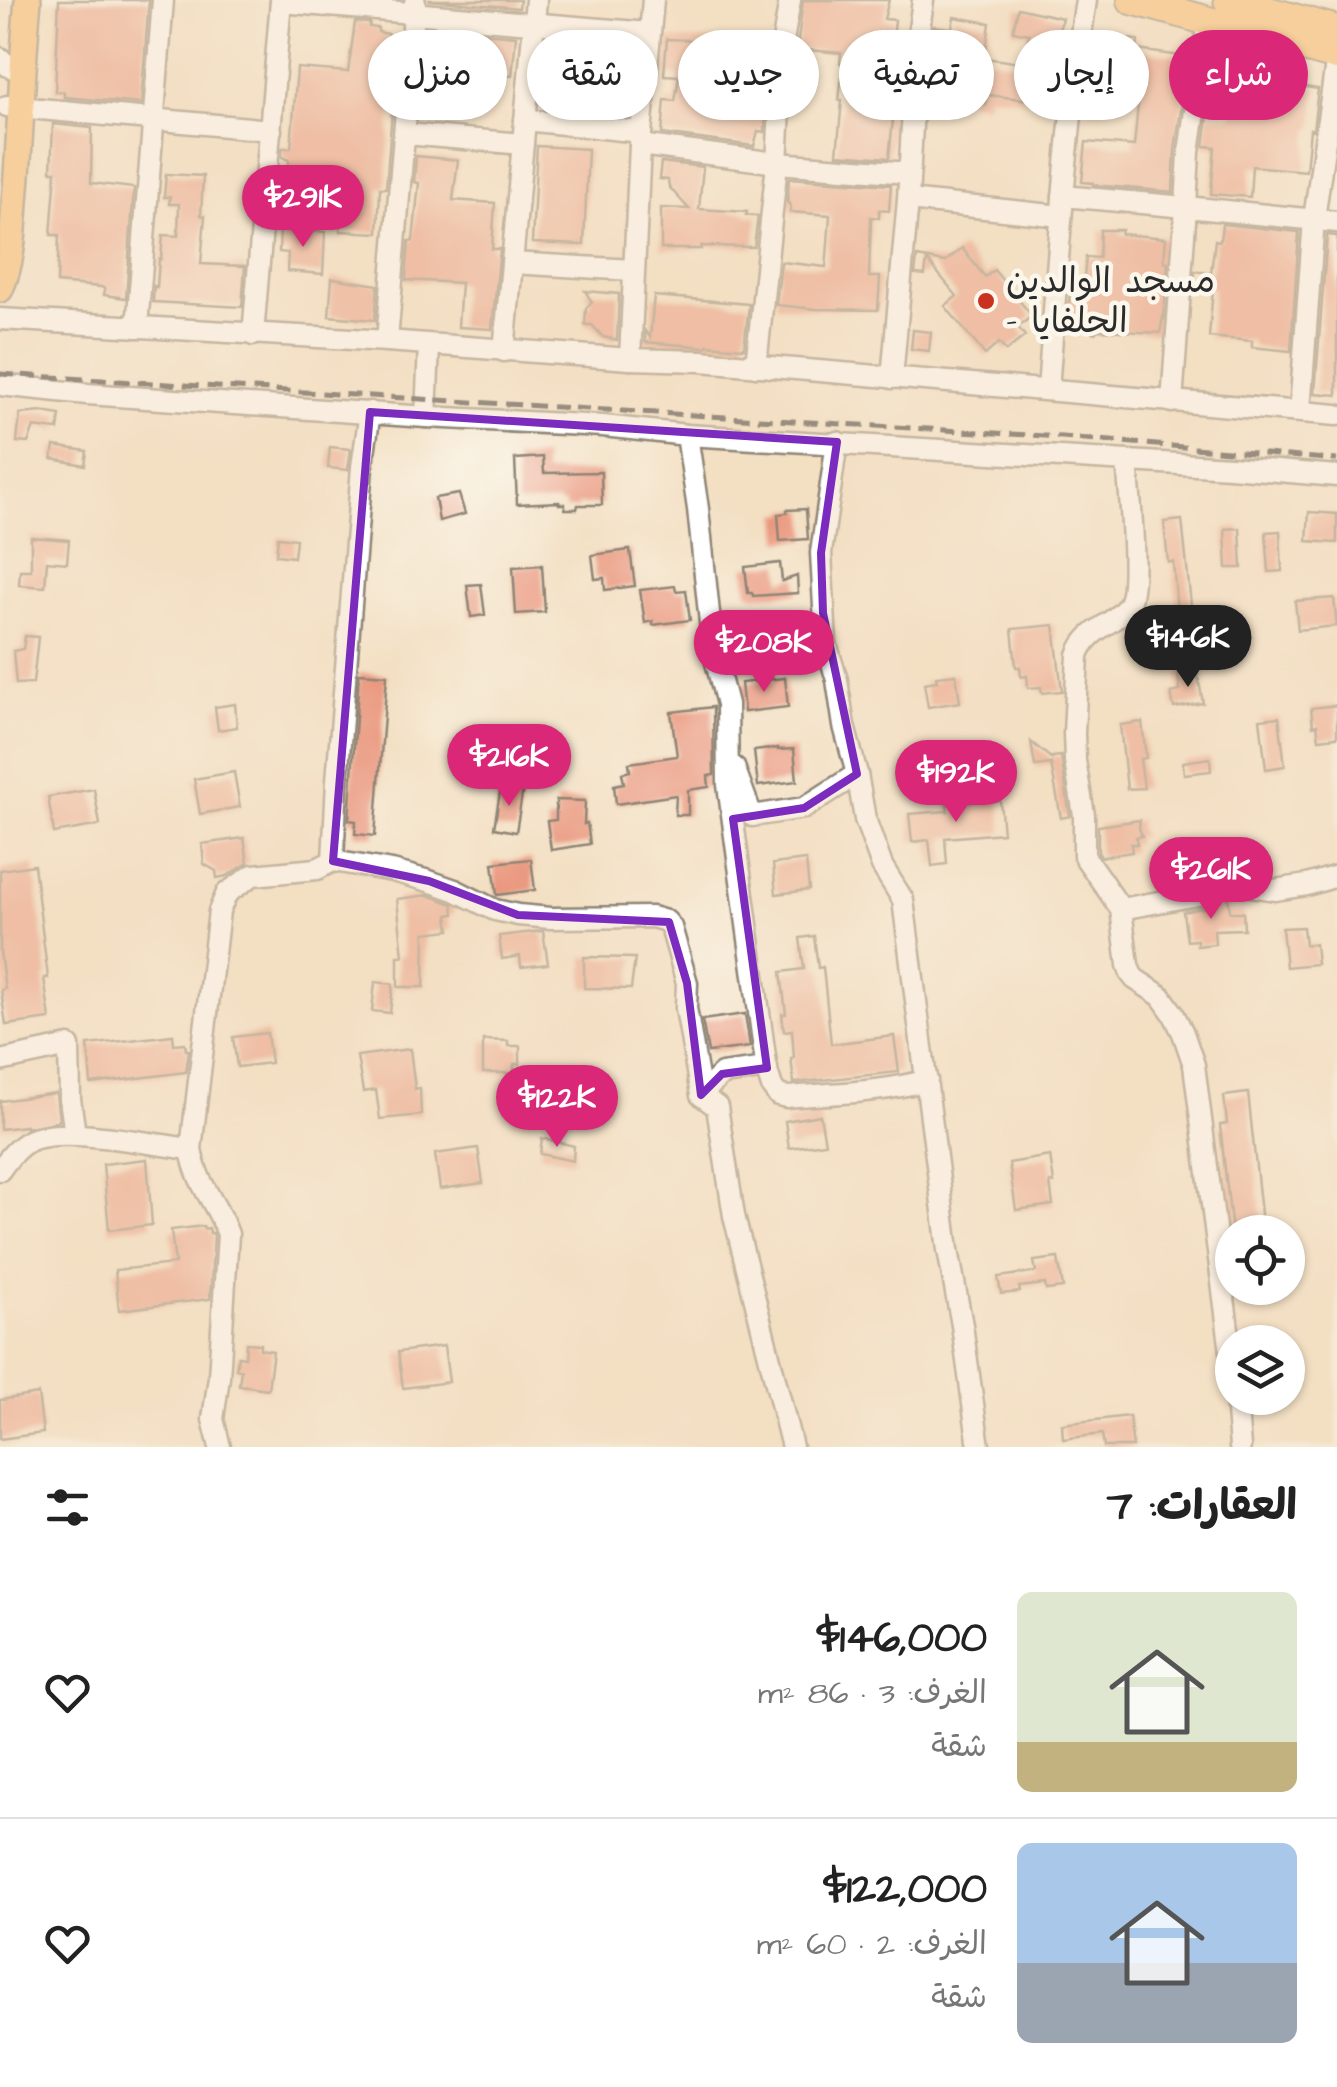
<!DOCTYPE html>
<html lang="ar">
<meta charset="utf-8">
<style>
body{margin:0;font-family:"Architects Daughter","Playpen Sans Arabic",sans-serif;background:#f6f6f6;color:#222;direction:rtl;height:100vh;display:flex;flex-direction:column;font-size:38px;white-space:nowrap}
*{box-sizing:border-box;margin:0}
p{font-size:32px;color:#767676}
.icon{flex:none;width:55px;height:55px;fill:none;stroke:currentColor;stroke-width:2;stroke-linecap:round;stroke-linejoin:round}
.map{position:relative;height:1447px;overflow:hidden;direction:ltr}
.drawer{display:flex;flex-direction:column;background:#fff;flex:1}
.drawer>*{flex:none}
.top-card{position:absolute;left:30px;top:30px;width:1278px;height:90px;direction:rtl;display:flex;gap:20px}
.controls{position:absolute;left:1215px;top:1215px;display:grid;gap:20px}
.controls a{display:grid;place-items:center;width:90px;height:90px;border-radius:50%;background:#fff;box-shadow:0 2px 8px #0004;font-size:50px}
.price{position:absolute;translate:-50% -85px;padding:0 22px;border-radius:35px;background:#db2777;color:#fff;font-size:32px;line-height:65px;filter:drop-shadow(0 2px 5px #0008)}
.price::after{content:'';position:absolute;left:50%;top:60px;width:30px;height:22px;margin-left:-15px;background:inherit;clip-path:polygon(0 0,100% 0,50% 100%)}
.price.on{background:#222;color:#fff}
ul{padding:0;list-style:none}
li{display:flex;align-items:center;gap:30px;height:250px;padding:0 40px}
li+li{border-top:2px solid #e0e0e0}
li span{display:grid;place-items:center;flex:none;width:280px;height:200px;border-radius:15px;color:#555}
li>.icon{margin-inline-start:auto}
span .icon{width:120px;height:120px;fill:#fffc;stroke-width:1}
li b{font-size:42px}
h2{display:flex;justify-content:space-between;align-items:center;height:120px;padding:0 40px;font-size:42px}
.chip{padding:0 35px;border-radius:45px;background:#fff;box-shadow:0 2px 8px #0004;font-size:35px;line-height:90px}
.chip.on{background:#db2777;color:#fff}
.map>svg:first-child{display:block}
</style>
<div class="map">
<svg width="1337" height="1447" viewBox="0 0 1337 1447">
<rect width="100%" height="100%" fill="#fbf7ec"/>
<filter id="ink" filterUnits="userSpaceOnUse"><feTurbulence type="fractalNoise" baseFrequency=".01" numOctaves="2"/><feDisplacementMap in="SourceGraphic" scale="20" xChannelSelector="R" yChannelSelector="G"/><feConvolveMatrix kernelMatrix="1 2 1 2 8 2 1 2 1" color-interpolation-filters="sRGB"/></filter>
<filter id="wash" filterUnits="userSpaceOnUse"><feTurbulence type="fractalNoise" baseFrequency=".0048" numOctaves="4" result="noise"/><feDisplacementMap in="SourceGraphic" scale="40" xChannelSelector="R" yChannelSelector="G"/><feGaussianBlur stdDeviation="2.25" result="paint"/><feColorMatrix in="noise" values="0 0 0 0 0 0 0 0 0 0 0 0 0 0 0 0 0 1.4 0 .05"/><feComposite in="paint" operator="in"/></filter>
<g filter="url(#wash)">
<rect width="100%" height="100%" fill="#f3dfc2"/>
<g id="blocks">
<g fill="#ea977e">
<polygon points="59,0 149,0 141,104 64,97 64,92 55,92"/>
<polygon points="428,0 520,0 519,8"/>
<polygon points="803,0 889,0 884,19 895,20 888,86 890,87 887,118 893,119 889,158 837,154 842,100 839,100 843,64 840,63 841,53 797,49"/>
<polygon points="1018,8 1062,18 1059,31 1062,32 1061,45 1050,87 1058,88 1056,103 987,95 986,104 970,102 971,100 949,97 950,88 929,86 933,26 952,28 954,17 990,23 985,58 1022,63 1029,34 1013,31"/>
<polygon points="355,22 370,23 369,27 378,28 378,32 389,34 391,83 394,84 386,188 380,188 378,233 340,231 343,188 308,186 308,183 300,183 300,172 289,172 289,160 282,157 282,148 291,148 297,68 348,72"/>
<polygon points="427,28 516,36 512,76 470,72 466,119 420,115"/>
<polygon points="1095,35 1138,40 1137,50 1189,57 1175,150 1173,192 1093,185 1093,183 1082,182 1086,142 1134,146 1139,95 1113,92 1110,110 1091,110 1093,89 1089,89"/>
<polygon points="667,39 715,41 712,100 766,104 765,132 758,131 754,146 662,134 665,100 675,101 679,76 664,75"/>
<polygon points="1275,82 1318,89 1313,130 1310,129 1306,171 1252,166 1250,197 1211,194 1215,147 1204,146 1208,115 1232,117 1235,89 1245,90 1245,85 1274,87"/>
<polygon points="53,124 92,128 91,183 134,188 126,298 104,295 105,289 101,287 57,283 59,235 51,235 56,171 51,171"/>
<polygon points="537,146 588,149 584,245 532,243"/>
<polygon points="416,156 458,160 453,200 495,203 492,249 500,249 492,329 458,327 461,283 406,280 409,241 413,241 419,183 414,182"/>
<polygon points="661,162 703,167 699,209 747,212 746,215 758,216 754,247 701,246 701,249 661,249 661,208 689,209 669,187 668,180 659,179"/>
<polygon points="166,174 203,176 201,215 205,216 201,264 245,266 242,307 153,302 154,286 157,287 159,259 161,259 163,235 178,236 179,204 169,204 170,197 164,197"/>
<polygon points="789,178 891,185 889,211 879,210 879,218 871,217 869,277 880,277 878,310 816,309 776,305 781,262 826,267 827,257 830,215 790,212 791,206 787,202"/>
<polygon points="1222,224 1299,232 1291,351 1252,347 1252,341 1209,337 1213,288 1194,286 1195,271 1211,273 1215,240 1220,241"/>
<polygon points="280,229 325,232 323,274 287,271 288,253 279,252"/>
<polygon points="1100,230 1122,230 1121,234 1166,238 1164,261 1168,262 1164,318 1163,317 1160,333 1098,330 1095,333 1087,330 1086,322 1072,321 1067,315 1070,295 1082,296 1086,257 1099,258"/>
<polygon points="1327,235 1337,236 1337,395 1315,393"/>
<polygon points="962,248 985,277 994,270 1032,316 1018,327 1025,336 1006,351 999,343 985,355 945,306 957,296 927,260 925,275 915,274 917,257 945,262"/>
<polygon points="332,278 378,285 375,320 329,316"/>
<polygon points="585,291 619,294 617,340 603,337 592,325 585,325 586,308 592,302"/>
<polygon points="654,296 749,304 744,348 707,345 706,347 645,342 645,331 650,337"/>
<polygon points="913,330 931,332 929,351 911,349"/>
<polygon points="43,412 60,415 58,430 34,427 28,443 17,442 20,414"/>
<polygon points="54,446 87,451 85,465 52,459"/>
<polygon points="330,447 351,449 348,470 328,468"/>
<polygon points="543,457 544,473 601,472 602,505 578,505 577,509 565,509 565,504 559,504 559,502 517,504 515,459"/>
<polygon points="459,494 465,514 439,521 435,498"/>
<polygon points="806,509 808,539 780,541 778,514 787,513 787,510"/>
<polygon points="1309,512 1337,514 1337,543 1307,541"/>
<polygon points="1182,520 1194,633 1179,634 1173,562 1168,562 1164,522"/>
<polygon points="1240,528 1242,568 1227,568 1225,529"/>
<polygon points="1280,531 1282,571 1269,572 1266,532"/>
<polygon points="31,537 69,540 67,563 47,561 45,587 19,585 20,570 31,570"/>
<polygon points="278,537 296,539 294,557 276,555"/>
<polygon points="630,550 635,586 605,590 604,578 595,579 592,555"/>
<polygon points="780,563 782,581 797,576 798,593 753,596 752,593 748,593 745,567"/>
<polygon points="542,565 545,612 516,614 513,567"/>
<polygon points="481,584 485,615 471,617 467,585"/>
<polygon points="675,586 676,591 686,590 690,620 653,625 653,621 645,623 640,590"/>
<polygon points="1334,598 1337,626 1298,630 1295,601"/>
<polygon points="1054,625 1062,691 1042,693 1041,687 1028,688 1027,676 1021,677 1020,667 1016,667 1012,629"/>
<polygon points="25,636 38,637 33,683 16,684 13,651 23,649"/>
<polygon points="1197,670 1203,703 1174,708 1171,693 1180,691 1178,673"/>
<polygon points="359,673 387,675 375,836 355,834 356,821 349,820"/>
<polygon points="956,674 960,702 928,707 924,683 937,681 936,676"/>
<polygon points="785,678 788,707 744,712 741,683"/>
<polygon points="235,704 237,727 218,730 215,707"/>
<polygon points="1337,705 1337,737 1319,739 1317,725 1313,726 1311,708"/>
<polygon points="713,707 714,775 708,776 709,787 688,790 688,815 675,815 676,795 616,804 614,785 624,783 622,773 630,771 629,763 677,756 671,712"/>
<polygon points="1279,717 1285,766 1266,769 1260,719"/>
<polygon points="1142,722 1146,758 1140,759 1144,788 1127,789 1120,725"/>
<polygon points="1031,742 1052,759 1052,757 1061,756 1070,816 1061,818 1051,764 1035,766"/>
<polygon points="778,748 778,750 794,749 797,781 758,786 754,751"/>
<polygon points="1210,758 1211,771 1184,774 1183,762"/>
<polygon points="234,772 240,807 200,814 194,779"/>
<polygon points="501,786 523,789 516,832 494,828"/>
<polygon points="94,789 100,825 54,833 48,797"/>
<polygon points="556,800 585,801 584,824 587,823 590,844 551,850 547,821 556,820"/>
<polygon points="1000,800 1003,833 945,838 947,864 932,866 929,840 912,842 909,814 948,811 947,804"/>
<polygon points="1140,820 1139,828 1142,836 1136,837 1137,844 1131,844 1132,852 1101,857 1098,852 1098,826"/>
<polygon points="244,838 248,863 227,876 217,878 216,871 204,864 202,844"/>
<polygon points="531,859 535,890 497,895 493,863"/>
<polygon points="806,860 809,890 776,894 773,864"/>
<polygon points="1207,863 1209,872 1201,880 1179,884 1178,866"/>
<polygon points="34,865 48,978 44,978 50,1019 6,1025 1,990 5,989 0,952 0,870"/>
<polygon points="428,895 453,904 454,914 448,915 450,930 425,933 424,987 398,987 398,956 403,956 397,899"/>
<polygon points="1224,896 1228,896 1230,912 1243,912 1244,929 1214,930 1215,944 1197,946 1197,940 1187,941 1183,912 1212,906"/>
<polygon points="1303,927 1305,945 1315,944 1317,964 1286,967 1282,928"/>
<polygon points="543,931 548,964 521,967 520,956 502,959 499,936"/>
<polygon points="814,936 818,968 823,967 831,1044 894,1036 899,1072 794,1083 791,1058 794,1058 792,1030 784,1031 782,1014 786,1014 781,972 804,969 800,938"/>
<polygon points="584,957 635,958 631,989 584,988"/>
<polygon points="375,982 393,984 390,1013 372,1011"/>
<polygon points="745,1014 750,1047 708,1052 702,1020"/>
<polygon points="267,1033 271,1063 237,1067 233,1037"/>
<polygon points="173,1035 174,1044 185,1043 186,1050 189,1050 186,1072 91,1084 88,1045"/>
<polygon points="483,1040 508,1041 508,1046 520,1046 520,1064 514,1064 514,1073 483,1073"/>
<polygon points="410,1049 415,1089 420,1088 421,1115 380,1119 376,1090 363,1092 357,1056"/>
<polygon points="56,1093 59,1121 26,1128 26,1126 0,1129 0,1101"/>
<polygon points="1248,1093 1263,1232 1232,1232 1220,1125 1227,1124 1224,1096"/>
<polygon points="820,1115 825,1143 789,1148 785,1121"/>
<polygon points="542,1138 574,1146 573,1161 540,1154"/>
<polygon points="478,1148 483,1183 440,1189 435,1154"/>
<polygon points="1050,1156 1054,1183 1050,1183 1053,1205 1016,1210 1009,1163"/>
<polygon points="147,1159 152,1225 109,1230 103,1164"/>
<polygon points="203,1226 204,1229 209,1228 210,1233 213,1233 214,1236 210,1299 119,1310 115,1270 175,1264 171,1230"/>
<polygon points="1058,1258 1063,1288 1046,1290 1045,1284 1019,1287 1020,1292 1001,1294 998,1277 1036,1272 1034,1261"/>
<polygon points="246,1343 260,1344 260,1349 273,1351 268,1389 239,1385 241,1370 236,1369 238,1356 245,1357"/>
<polygon points="444,1346 449,1382 403,1388 398,1352"/>
<polygon points="38,1394 43,1433 0,1439 0,1400"/>
<polygon points="1129,1416 1133,1447 1104,1447 1102,1434 1063,1439 1062,1424"/>
</g>
</g>
</g>
<g filter="url(#ink)">
<use href="#blocks" fill-opacity="0" stroke="#8f8576" stroke-width="2.5"/>
<g fill="none" stroke-linecap="round" stroke-linejoin="round">
<g stroke="#8f8576" stroke-width="25">
<g id="minor">
<polyline points="281,2 649,33"/>
<polyline points="0,58 8,66 21,71"/>
<polyline points="7,106 271,130"/>
<polyline points="525,120 641,132"/>
<polyline points="405,134 523,144"/>
<polyline points="640,145 777,163 909,173"/>
<polyline points="1063,196 1186,207 1189,152 1208,22"/>
<polyline points="908,200 1061,216"/>
<polyline points="512,263 633,270"/>
<polyline points="0,319 387,341 630,359 701,361 1337,415"/>
<polyline points="137,327 163,0"/>
<polyline points="253,335 281,0"/>
<polyline points="387,341 415,2"/>
<polyline points="504,351 536,0"/>
<polyline points="630,359 640,145 653,0"/>
<polyline points="756,366 777,163 784,35 790,0"/>
<polyline points="892,378 908,200 916,52 923,0"/>
<polyline points="0,385 87,394 426,417 429,345"/>
<path d="M 1048,390 C 1058,260 1066,129 1086,0"/>
<polyline points="1172,402 1186,207 1337,222"/>
<polyline points="1300,411 1314,219 1337,56"/>
<polyline points="426,417 603,426 687,435 1230,467 1337,476"/>
<path d="M 687,435 L 698,509 L 713,651 L 727,704 L 728,785 L 767,1071 L 772,1087 L 778,1095 L 787,1097 C 834,1093 882,1093 927,1080"/>
<polyline points="837,442 821,553 826,643 837,680 844,726 857,774 865,819 882,866 903,900 948,1250 962,1325 979,1447"/>
<path d="M 1127,461 C 1129,488 1140,587 1128,605 C 1114,626 1088,627 1078,655 L 1074,733 L 1075,761 L 1084,815 L 1084,856 L 1121,909 L 1128,965 L 1131,974 L 1135,979 L 1161,996 L 1173,1013 L 1183,1033 L 1194,1065 L 1232,1360"/>
<polyline points="734,767 752,816 804,808 857,774"/>
<polyline points="333,861 337,781 362,467 370,412"/>
<polyline points="1121,909 1208,893 1219,881 1275,890 1307,885 1337,876"/>
<polyline points="0,1061 69,1046 70,1099 75,1134"/>
<polyline points="767,1068 722,1074 701,1095 717,1107 734,1216 792,1447"/>
<path d="M 0,1170 C 7,1160 16,1148 27,1142 C 58,1124 154,1145 191,1149"/>
<polyline points="1236,1398 1240,1447"/>
<path d="M 220,1447 L 213,1419 L 219,1377 L 228,1234 C 217,1203 196,1184 191,1149 L 219,911 L 227,893 L 253,875 L 317,869 L 333,861 L 392,871 L 429,881 L 455,890 L 495,910 L 518,915 L 551,918 L 652,917 L 666,921 L 671,927 L 687,983 L 686,1008 L 701,1095"/>
</g>
</g>
<g stroke="#8f8576" stroke-width="30">
<path id="major" d="M 0,289 C 14,258 13,223 16,189 C 21,126 22,63 28,0"/>
</g>
<g stroke="#8f8576" stroke-width="32">
<g id="highway">
<polyline points="1132,0 1337,56"/>
<polyline points="1228,0 1337,30"/>
</g>
</g>
<use href="#minor" stroke="#fff" stroke-width="20"/>
<use href="#major" stroke="#fcbd6e" stroke-width="25"/>
<use href="#highway" stroke="#fcbd6e" stroke-width="28"/>
<polyline stroke="#2b2b2b" stroke-width="5" stroke-dasharray="15 8" stroke-linecap="butt" points="0,374 1062,437 1337,460"/>
</g>
</g>
<path d="M0 0H1337V1447H0ZM 370,412 L 837,442 L 821,553 L 823,613 L 857,774 L 804,808 L 733,819 L 767,1068 L 722,1074 L 701,1095 L 687,983 L 669,922 L 518,915 L 429,881 L 333,861 Z" fill="#f3dfc2" fill-opacity=".55" fill-rule="evenodd"/>
<path fill="none" stroke="#7b2cbf" stroke-width="8" stroke-linejoin="round" d="M 370,412 L 837,442 L 821,553 L 823,613 L 857,774 L 804,808 L 733,819 L 767,1068 L 722,1074 L 701,1095 L 687,983 L 669,922 L 518,915 L 429,881 L 333,861 Z"/>
<circle fill="#c8321e" stroke="#fbf7ec" stroke-width="4" cx="986" cy="301" r="10"/>
<g text-anchor="middle" dominant-baseline="central" stroke-width="9" stroke-linejoin="round" paint-order="stroke">
<g font-size="35" fill="#2b2b2b" stroke="#fbf7ec" text-anchor="start">
<text x="1006" y="281">مسجد الوالدين<tspan x="1006" dy="40">- الحلفايا</tspan></text>
</g>
</g>
</svg>
<div class="controls">
<a><svg class="icon" aria-label="locate" viewBox="0 0 24 24"><circle cx="12" cy="12" r="6"/><path d="M12 2v4M12 18v4M2 12h4M18 12h4"/></svg></a>
<a><svg class="icon" aria-label="layers" viewBox="0 0 24 24"><path d="M12 4l9 5-9 5-9-5zM3 14l9 5 9-5"/></svg></a>
</div>
<b class="price" style="left:303px;top:250px">$291K</b>
<b class="price on" style="left:1188px;top:690px">$146K</b>
<b class="price" style="left:764px;top:695px">$208K</b>
<b class="price" style="left:509px;top:809px">$216K</b>
<b class="price" style="left:956px;top:825px">$192K</b>
<b class="price" style="left:1211px;top:922px">$261K</b>
<b class="price" style="left:557px;top:1150px">$122K</b>
<div class="top-card">
<a class="chip on">شراء</a>
<a class="chip">إيجار</a>
<a class="chip">تصفية</a>
<a class="chip">جديد</a>
<a class="chip">شقة</a>
<a class="chip">منزل</a>
</div>
</div>
<section class="drawer">
<h2>العقارات: 7<svg class="icon" aria-label="filters" viewBox="0 0 24 24"><path d="M4 7h16M4 17h16"/><circle cx="9" cy="7" r="2"/><circle cx="15" cy="17" r="2"/></svg></h2>
<ul>
<li><span style="background:linear-gradient(#dfe7d0 75%,#c2b280 0)"><svg class="icon" aria-label="home" viewBox="0 0 24 24"><path d="M3 11l9-7 9 7M6 9v11h12V9"/></svg></span><div><b>$146,000</b><p>الغرف: 3 · 86 m²</p><p>شقة</p></div><svg class="icon" aria-label="heart" viewBox="0 0 24 24"><path d="M12 20l-8-8c-3-5 5-10 8-4 3-6 11-1 8 4z"/></svg></li>
<li><span style="background:linear-gradient(#a9c7e8 60%,#9aa5b1 0)"><svg class="icon" aria-label="home" viewBox="0 0 24 24"><path d="M3 11l9-7 9 7M6 9v11h12V9"/></svg></span><div><b>$122,000</b><p>الغرف: 2 · 60 m²</p><p>شقة</p></div><svg class="icon" aria-label="heart" viewBox="0 0 24 24"><path d="M12 20l-8-8c-3-5 5-10 8-4 3-6 11-1 8 4z"/></svg></li>
</ul>
</section>
